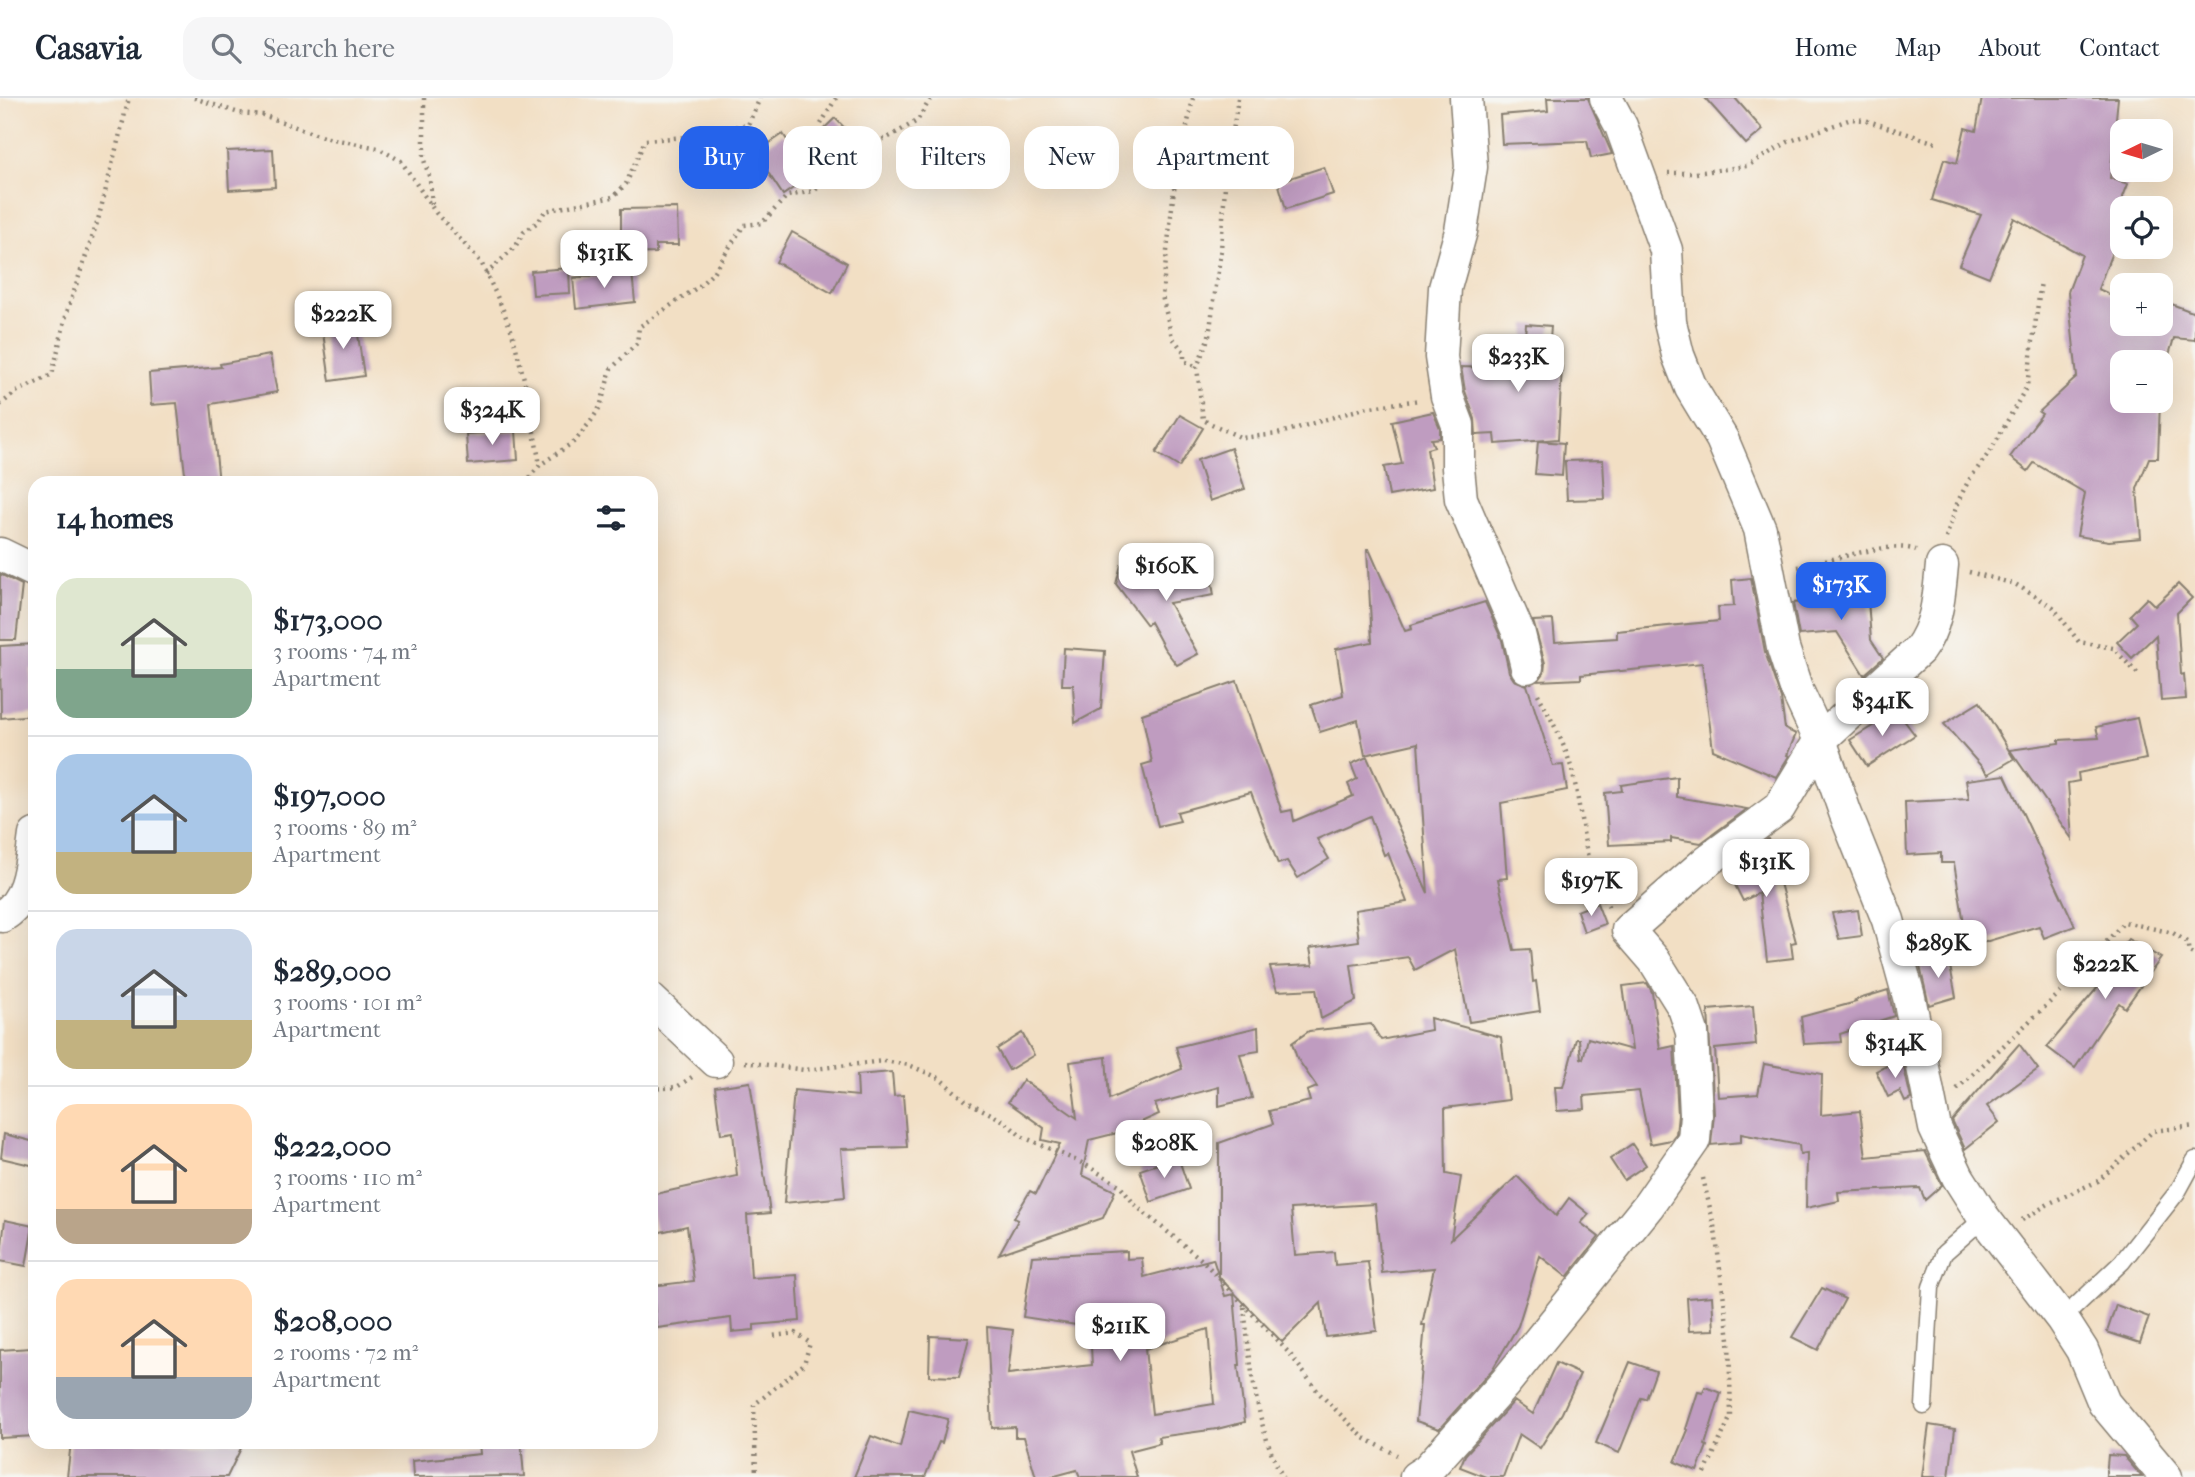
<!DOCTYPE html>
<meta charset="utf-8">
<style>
body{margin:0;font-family:"IM FELL French Canon",serif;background:#f6f6f7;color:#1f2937;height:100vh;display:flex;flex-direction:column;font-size:26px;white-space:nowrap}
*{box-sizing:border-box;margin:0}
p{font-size:23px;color:#747a83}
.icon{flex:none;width:38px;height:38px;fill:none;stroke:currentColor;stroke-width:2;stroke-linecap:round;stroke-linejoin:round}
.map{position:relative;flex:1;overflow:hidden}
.drawer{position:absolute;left:28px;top:378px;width:630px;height:973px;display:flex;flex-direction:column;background:#fff;border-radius:21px;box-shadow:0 7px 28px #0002}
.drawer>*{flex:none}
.guide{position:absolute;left:679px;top:28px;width:665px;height:63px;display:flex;gap:14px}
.needle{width:46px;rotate:265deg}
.controls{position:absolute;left:2110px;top:21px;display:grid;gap:14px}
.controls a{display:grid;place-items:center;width:63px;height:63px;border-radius:14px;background:#fff;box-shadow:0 7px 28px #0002;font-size:35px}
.price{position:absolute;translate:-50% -60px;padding:0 16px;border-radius:14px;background:#fff;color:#222;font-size:23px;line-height:46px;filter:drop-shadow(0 2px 4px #0008)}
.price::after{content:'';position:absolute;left:50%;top:42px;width:21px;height:16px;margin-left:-10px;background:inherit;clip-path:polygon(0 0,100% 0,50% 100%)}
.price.active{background:#2563eb;color:#fff}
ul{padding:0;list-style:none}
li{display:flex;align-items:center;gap:21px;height:175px;padding:0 28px}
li+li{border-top:2px solid #e0e1e3}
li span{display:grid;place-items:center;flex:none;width:196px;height:140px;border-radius:21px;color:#555}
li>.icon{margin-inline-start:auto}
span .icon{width:84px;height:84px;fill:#fffc;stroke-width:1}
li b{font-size:30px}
h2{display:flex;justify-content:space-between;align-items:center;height:84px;padding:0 28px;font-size:30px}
.chip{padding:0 24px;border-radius:21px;background:#fff;box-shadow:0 7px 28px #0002;font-size:24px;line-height:63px}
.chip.active{background:#2563eb;color:#fff}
header{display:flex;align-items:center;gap:42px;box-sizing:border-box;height:98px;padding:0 35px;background:#fff;border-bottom:2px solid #e0e1e3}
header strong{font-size:33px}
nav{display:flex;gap:38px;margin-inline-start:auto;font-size:24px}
.search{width:490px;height:63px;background:#f6f6f7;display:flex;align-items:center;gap:18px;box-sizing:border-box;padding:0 24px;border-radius:21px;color:#747a83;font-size:26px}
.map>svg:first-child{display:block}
</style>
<header>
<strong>Casavia</strong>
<div class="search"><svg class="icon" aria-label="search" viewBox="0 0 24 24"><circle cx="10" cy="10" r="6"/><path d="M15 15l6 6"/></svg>Search here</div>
<nav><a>Home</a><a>Map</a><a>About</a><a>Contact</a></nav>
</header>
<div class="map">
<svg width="2195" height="1379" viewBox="0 0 2195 1379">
<rect width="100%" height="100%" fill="#f6f6f2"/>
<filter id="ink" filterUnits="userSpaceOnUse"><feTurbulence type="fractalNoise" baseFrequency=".0143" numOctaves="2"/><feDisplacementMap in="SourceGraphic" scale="14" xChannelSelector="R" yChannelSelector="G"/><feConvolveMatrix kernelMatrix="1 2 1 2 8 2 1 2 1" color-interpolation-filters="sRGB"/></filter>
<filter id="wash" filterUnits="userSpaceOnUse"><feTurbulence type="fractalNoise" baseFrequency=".00686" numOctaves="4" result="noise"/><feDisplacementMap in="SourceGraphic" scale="28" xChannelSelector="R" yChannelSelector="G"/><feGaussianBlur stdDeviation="1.57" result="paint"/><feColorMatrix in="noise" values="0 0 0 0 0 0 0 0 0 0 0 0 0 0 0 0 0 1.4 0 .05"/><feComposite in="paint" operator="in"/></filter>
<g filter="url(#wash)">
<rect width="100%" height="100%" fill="#f2dfc4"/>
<g id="blocks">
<g fill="#bf9cc0" fill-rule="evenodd">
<polygon points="1547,0 1588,0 1612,56 1591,60 1587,43 1502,46 1500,17 1548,13"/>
<polygon points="1705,0 1735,0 1763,32 1746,46"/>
<polygon points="1982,0 2118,0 2110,80 2128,86 2123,99 2123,150 2114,149 2098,191 2123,202 2123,226 2161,226 2161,202 2195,215 2195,242 2174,240 2161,284 2161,264 2123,264 2123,303 2160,303 2158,360 2149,360 2137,391 2141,440 2109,443 2077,438 2085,395 2034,365 2028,373 2010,359 2042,316 2039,314 2077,279 2068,194 2082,157 2014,120 1989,179 1959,167 1981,117 1932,102 1944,61 1957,65 1965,30 1976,33"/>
<polygon points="835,20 857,43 826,72 824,69 783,97 755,55 783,36 797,57"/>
<polygon points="273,51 275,89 229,92 227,53"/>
<polygon points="1324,69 1333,96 1286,111 1278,84"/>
<polygon points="677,110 678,147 656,147 656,155 621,156 621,111"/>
<polygon points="792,134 847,165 832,195 776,164"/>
<polygon points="569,170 570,195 533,197 531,173"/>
<polygon points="632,174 635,204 576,211 573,180"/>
<polygon points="356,223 364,278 330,283 322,228"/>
<polygon points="1526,226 1551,228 1548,268 1562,269 1558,341 1496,346 1495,336 1476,337 1475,321 1465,293 1461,269 1522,271"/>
<polygon points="270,257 277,294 211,306 219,385 186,385 177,305 151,307 149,275 221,269 220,266"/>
<polygon points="1433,314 1440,330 1440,340 1431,341 1434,349 1427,351 1433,390 1389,398 1384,369 1402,366 1392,323"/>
<polygon points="1180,317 1203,330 1179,369 1156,355"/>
<polygon points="516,333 518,362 468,366 466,336"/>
<polygon points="1538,343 1564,345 1562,378 1535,376"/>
<polygon points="1231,350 1245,391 1210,403 1197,362"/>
<polygon points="1603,362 1605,401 1567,402 1565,363"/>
<polygon points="1367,451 1369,451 1405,533 1412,531 1411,527 1485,504 1502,542 1509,574 1514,582 1527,587 1553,668 1563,667 1567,692 1501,705 1507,780 1498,781 1514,852 1530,851 1533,884 1536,883 1540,913 1469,924 1455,851 1415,872 1408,859 1351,867 1356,903 1321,921 1316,891 1277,893 1270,869 1313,867 1310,850 1359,843 1355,812 1407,804 1388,755 1384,757 1370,718 1317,741 1329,761 1298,780 1287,763 1278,766 1251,694 1177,714 1180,723 1158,728 1142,667 1152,664 1142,616 1237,583 1282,714 1292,712 1294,723 1353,698 1348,686 1357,681 1351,666 1367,659 1428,795 1418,645 1365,657 1358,622 1320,634 1311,607 1343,597 1336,551 1372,544"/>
<polygon points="1121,467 1158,477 1209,468 1214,497 1169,505 1198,556 1177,567 1164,550 1150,524 1147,527 1116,486"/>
<polygon points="0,476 22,487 16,542 0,542"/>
<polygon points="1751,480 1765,554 1781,601 1785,631 1796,636 1787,657 1789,658 1776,679 1713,652 1702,565 1581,577 1581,581 1538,583 1544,575 1545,565 1533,523 1553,522 1555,544 1617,540 1617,533 1719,523 1718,509 1734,508 1732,482"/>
<polygon points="1857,485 1859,503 1868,502 1871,542 1883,560 1864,577 1837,534 1799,537 1793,505 1824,502 1823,488"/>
<polygon points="2178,486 2192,500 2177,515 2181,577 2184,576 2186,601 2161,603 2156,537 2132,560 2117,544 2137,525 2130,517 2147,500 2155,508"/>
<polygon points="35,546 35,571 31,571 35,617 1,620 0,548"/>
<polygon points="1064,550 1105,553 1101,611 1075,625 1073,587 1062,587"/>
<polygon points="1980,604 2014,661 1988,676 1944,626"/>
<polygon points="1897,613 1915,637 1867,668 1850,642"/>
<polygon points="2137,620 2146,661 2078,675 2079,683 2068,685 2072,741 2010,652 2059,645 2059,642 2099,640 2096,629"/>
<polygon points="2005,677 2075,828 2044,840 2039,828 1968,849 1954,765 1941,765 1941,755 1907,757 1905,704 1969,701 1966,682"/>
<polygon points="1677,679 1677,699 1747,711 1701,745 1671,740 1671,744 1609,747 1605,695 1622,693 1621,687"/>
<polygon points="1768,741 1796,844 1791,845 1793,860 1767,863 1759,795 1743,803 1727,771"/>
<polygon points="1597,805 1605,826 1584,834 1577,813"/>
<polygon points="1858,812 1862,838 1839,841 1832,815"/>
<polygon points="2128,841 2161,860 2125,910 2119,905 2075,970 2047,949 2099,888 2094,885"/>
<polygon points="1948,858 1956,899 1929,907 1919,864"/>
<polygon points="1647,885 1652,894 1660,951 1674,948 1678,1017 1676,1036 1671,1042 1650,1046 1639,993 1584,998 1585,1011 1557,1013 1555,989 1563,989 1576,941 1579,941 1581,960 1583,961 1588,940 1632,952 1623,888"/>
<polygon points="1888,892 1894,918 1840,936 1841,944 1804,946 1801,919 1856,904 1855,902"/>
<polygon points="1753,908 1756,947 1715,951 1718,999 1758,996 1764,966 1822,976 1821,1017 1860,1013 1866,1059 1925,1053 1942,1087 1925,1102 1920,1090 1838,1094 1839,1103 1806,1110 1807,1055 1800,1056 1799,1047 1741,1036 1741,1044 1711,1047 1714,1016 1708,912"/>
<polygon points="1430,920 1501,939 1509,1002 1445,1010 1446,1076 1461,1079 1451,1141 1517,1078 1556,1118 1569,1100 1589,1116 1581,1125 1599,1139 1567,1179 1540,1158 1518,1228 1492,1272 1439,1331 1416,1323 1425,1227 1422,1227 1434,1170 1382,1175 1375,1106 1291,1111 1295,1157 1334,1154 1335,1167 1368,1164 1377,1233 1326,1239 1321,1205 1282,1244 1219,1179 1219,1045 1273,1026 1269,1013 1310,1003 1307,993 1317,989 1297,960 1292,945 1309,933 1371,926 1381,942 1431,932"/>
<polygon points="1258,929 1259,953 1240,956 1252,1000 1219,1008 1219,989 1155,1006 1159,1016 1117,1035 1089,1042 1082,1077 1115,1093 1103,1120 999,1156 1018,1122 1014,1120 1030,1093 1036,1096 1060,1046 1042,1042 1044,1030 1008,1004 1023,982 1077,1020 1070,964 1106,959 1109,1001 1182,971 1176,949"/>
<polygon points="1022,935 1034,957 1009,972 997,951"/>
<polygon points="2019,946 2038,971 1987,1008 1999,1024 1965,1051 1952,1023"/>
<polygon points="1902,961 1911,1001 1905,1004 1900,993 1888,999 1876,973"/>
<polygon points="892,974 894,998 903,997 907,1049 841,1051 845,1099 784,1105 794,992 858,998 857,977"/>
<polygon points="750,984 770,1115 747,1117 751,1180 797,1177 800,1223 754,1227 754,1232 732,1234 731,1220 657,1230 652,1188 694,1183 687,1128 656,1135 651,1110 651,1097 737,1078 733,1034 721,1036 715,989"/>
<polygon points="4,1036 35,1044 35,1068 1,1060"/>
<polygon points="1632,1046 1646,1067 1624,1082 1610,1061"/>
<polygon points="1178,1059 1189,1091 1151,1104 1140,1072"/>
<polygon points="5,1122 33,1128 26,1168 0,1163"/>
<path d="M 1127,1153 L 1127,1161 L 1142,1160 L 1144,1179 L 1213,1161 L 1225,1198 L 1234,1196 L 1240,1267 L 1238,1267 L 1245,1324 L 1217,1331 L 1158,1339 L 1160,1345 L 1129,1353 L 1137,1379 L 1080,1379 L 1077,1372 L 1051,1379 L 1036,1379 L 1024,1339 L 1015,1339 L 1015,1329 L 992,1330 L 987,1229 L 1013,1232 L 1008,1276 L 1092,1267 L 1090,1229 L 1023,1219 L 1032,1158 ZM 1208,1231 L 1214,1306 L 1152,1316 L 1145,1251 Z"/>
<polygon points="1822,1190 1845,1201 1818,1252 1792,1239"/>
<polygon points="1712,1198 1714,1232 1689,1233 1687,1200"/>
<polygon points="2116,1207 2149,1219 2140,1245 2107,1234"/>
<polygon points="930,1238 969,1240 959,1279 929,1278"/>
<polygon points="31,1250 35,1338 0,1340 0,1252"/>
<polygon points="1630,1264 1656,1273 1646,1301 1641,1300 1619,1355 1596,1345"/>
<polygon points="1556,1265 1580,1276 1562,1315 1540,1350 1519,1336 1503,1379 1486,1379 1460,1369 1465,1357 1514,1303 1533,1316"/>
<polygon points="1705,1289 1721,1295 1705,1347 1707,1348 1697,1373 1675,1364 1688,1332 1686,1331 1698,1294 1703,1295"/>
<polygon points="909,1312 948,1321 942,1345 939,1344 925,1379 854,1379 871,1338 900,1349"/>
<polygon points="1929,1327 1955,1331 1949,1379 1922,1379"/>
<polygon points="71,1344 244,1344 227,1379 67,1379"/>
<polygon points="479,1344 521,1344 524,1378 413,1379 412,1363 480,1356"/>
<polygon points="2108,1357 2124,1358 2142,1379 2106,1379"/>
</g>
</g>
</g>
<g filter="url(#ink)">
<use href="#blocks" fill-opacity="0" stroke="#877e70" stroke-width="2"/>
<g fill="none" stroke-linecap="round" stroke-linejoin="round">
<g stroke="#877e70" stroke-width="19">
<g id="service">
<polyline points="2062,1221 2122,1164 2178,1093 2195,1062"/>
<polyline points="1924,1308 1931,1189 1944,1155 1984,1120"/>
</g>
</g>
<g stroke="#877e70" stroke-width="35">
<g id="minor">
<polyline points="1466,0 1471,69 1461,133 1445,190 1441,259 1447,298 1458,327 1458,370 1461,401 1519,536 1527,569"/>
<polyline points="1606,0 1621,28 1666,152 1670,224 1678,257 1691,290 1722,341 1760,431 1783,550 1796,590 1820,642 1845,714 1888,822 1909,899 1935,1030 1958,1079 1984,1120 2062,1221 2082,1252 2104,1305 2166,1379"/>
<polyline points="0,456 35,473"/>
<path d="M 0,817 L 2,818 C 29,804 31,765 35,737"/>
<polyline points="651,902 716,963"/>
<path d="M 1416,1379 L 1427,1372 L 1505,1285 L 1648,1108 L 1694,1042 L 1696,1017 L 1692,934 L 1684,910 L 1654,862 L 1628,832 L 1707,763 L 1779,710 L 1820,642 L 1919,552 C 1938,527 1939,497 1942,467"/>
</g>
</g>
<g stroke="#877e70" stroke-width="4.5" stroke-dasharray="2 5" stroke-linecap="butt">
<polyline points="194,0 239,15 263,17 323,39 378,50 401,63 436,115 481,164 501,207 512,234 525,285 540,367"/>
<polyline points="424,0 424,62 430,81 432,108"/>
<polyline points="1193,0 1174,91 1162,198 1172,239 1184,254 1184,263 1197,269"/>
<polyline points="1238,0 1225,87 1221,152 1209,238 1197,269 1203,322 1242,340 1277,336 1364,310 1420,302"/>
<polyline points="821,26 836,0"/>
<polyline points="1668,75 1696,75 1747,68 1788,44 1851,21 1865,22 1936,45"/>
<polyline points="486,176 515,149 524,134 539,123 545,113 613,99 626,86 645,42 713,37 734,29 748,27 760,0"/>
<polyline points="0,307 16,294 52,277 67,214 98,122 129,0"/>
<polyline points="525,385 540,367 575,343 591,323 600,309 611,271 637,245 639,229 698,189 712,176 744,127 762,125 787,98 814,93 872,45 887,40 917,23 931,0"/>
<polyline points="1946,440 1958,403 1969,382 1991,352 2027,288 2041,183"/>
<path d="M 1798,469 C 1829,464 1888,442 1916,452"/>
<polyline points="1969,474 2015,486 2053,509 2079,544 2113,550 2138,576"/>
<path d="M 1538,596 C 1552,623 1568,651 1574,681 C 1584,726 1583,772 1610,811"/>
<polyline points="745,964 805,972 884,963 909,967 939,980 966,1003 1004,1023 1021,1038 1084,1066 1119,1087 1136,1108 1202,1162 1290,1256 1319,1295 1364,1340 1397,1357"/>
<polyline points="651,991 677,989 692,979"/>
<polyline points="1957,991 2064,891 2124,824 2173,835 2187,844 2189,854 2195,857"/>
<polyline points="1703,1080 1715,1132 1729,1241 1731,1318 1703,1379"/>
<polyline points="2022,1122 2050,1105 2098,1083 2153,1033 2195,1028"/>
<path d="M 1244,1209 C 1250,1262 1256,1332 1283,1379"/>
<polyline points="756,1379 754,1307 804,1266 810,1245 796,1235 772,1238"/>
</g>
<use href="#service" stroke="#fff" stroke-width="16"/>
<use href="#minor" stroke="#fff" stroke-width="32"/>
</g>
</g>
</svg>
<div class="controls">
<a><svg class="needle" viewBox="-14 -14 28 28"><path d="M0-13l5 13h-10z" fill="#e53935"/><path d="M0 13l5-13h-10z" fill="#747a83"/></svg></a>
<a><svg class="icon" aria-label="locate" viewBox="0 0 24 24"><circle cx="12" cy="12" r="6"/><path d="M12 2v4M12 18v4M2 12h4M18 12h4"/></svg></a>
<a>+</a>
<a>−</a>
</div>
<b class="price" style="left:604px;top:192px">$131K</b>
<b class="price" style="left:343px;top:253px">$222K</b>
<b class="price" style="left:1518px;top:296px">$233K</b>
<b class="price" style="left:492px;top:349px">$324K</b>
<b class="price" style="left:1166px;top:505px">$160K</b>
<b class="price active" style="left:1841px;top:524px">$173K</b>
<b class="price" style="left:1882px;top:640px">$341K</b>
<b class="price" style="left:1766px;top:801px">$131K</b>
<b class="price" style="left:1591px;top:820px">$197K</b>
<b class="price" style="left:1938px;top:882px">$289K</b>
<b class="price" style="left:2105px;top:903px">$222K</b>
<b class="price" style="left:1895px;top:982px">$314K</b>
<b class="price" style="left:1164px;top:1082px">$208K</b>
<b class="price" style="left:1120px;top:1265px">$211K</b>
<div class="guide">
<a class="chip active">Buy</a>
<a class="chip">Rent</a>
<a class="chip">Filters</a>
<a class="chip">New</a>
<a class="chip">Apartment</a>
</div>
<section class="drawer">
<h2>14 homes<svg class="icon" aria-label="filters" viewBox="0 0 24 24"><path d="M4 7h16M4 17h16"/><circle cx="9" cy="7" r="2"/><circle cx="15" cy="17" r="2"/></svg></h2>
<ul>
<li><span style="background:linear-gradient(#dfe7d0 65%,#7fa58c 0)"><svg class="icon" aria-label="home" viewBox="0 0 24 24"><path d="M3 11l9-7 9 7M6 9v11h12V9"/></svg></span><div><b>$173,000</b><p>3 rooms · 74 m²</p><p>Apartment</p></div></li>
<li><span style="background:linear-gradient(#a9c7e8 70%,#c2b280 0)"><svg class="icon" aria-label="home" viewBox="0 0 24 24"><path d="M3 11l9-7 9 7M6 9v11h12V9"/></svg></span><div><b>$197,000</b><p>3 rooms · 89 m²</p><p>Apartment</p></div></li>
<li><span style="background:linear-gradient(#c9d6e8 65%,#c2b280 0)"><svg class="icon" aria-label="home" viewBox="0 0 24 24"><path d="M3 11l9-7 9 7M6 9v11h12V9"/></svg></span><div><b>$289,000</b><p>3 rooms · 101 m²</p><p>Apartment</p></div></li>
<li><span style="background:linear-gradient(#ffd9b3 75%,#b9a48a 0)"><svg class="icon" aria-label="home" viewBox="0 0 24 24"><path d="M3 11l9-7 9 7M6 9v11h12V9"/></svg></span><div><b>$222,000</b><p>3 rooms · 110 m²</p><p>Apartment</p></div></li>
<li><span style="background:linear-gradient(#ffd9b3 70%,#9aa5b1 0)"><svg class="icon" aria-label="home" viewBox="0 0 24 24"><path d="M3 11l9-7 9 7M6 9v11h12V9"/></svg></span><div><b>$208,000</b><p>2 rooms · 72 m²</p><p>Apartment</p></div></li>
</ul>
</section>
</div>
